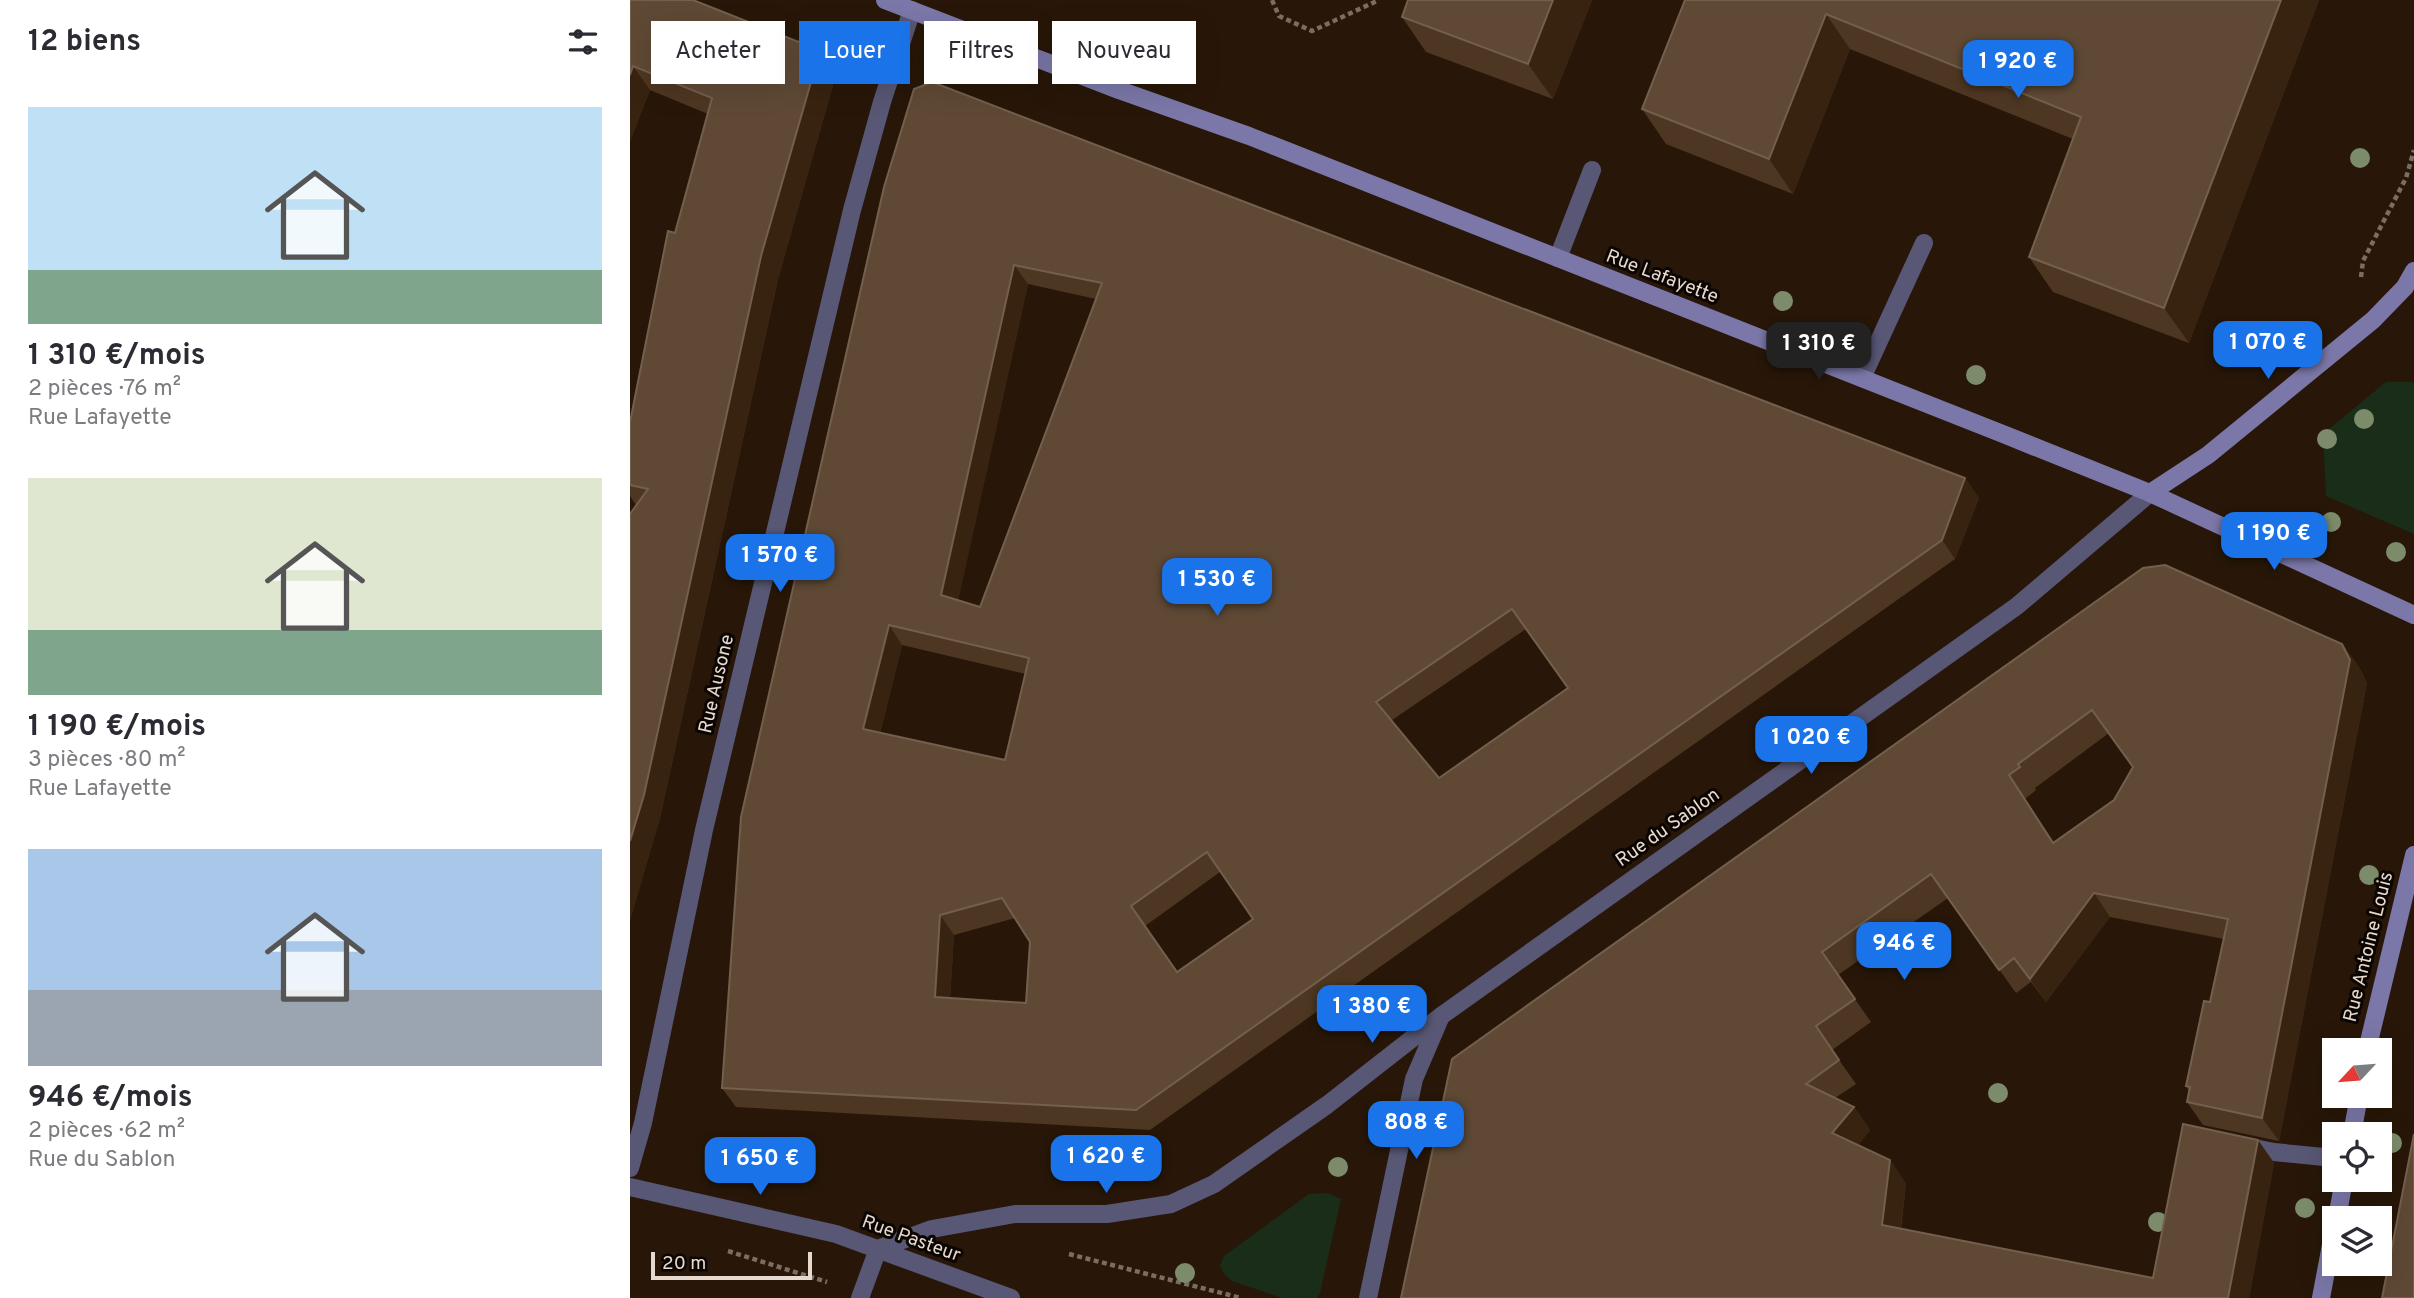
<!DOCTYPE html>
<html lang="fr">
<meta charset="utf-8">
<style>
body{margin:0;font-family:Overpass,sans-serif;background:#f2f2f3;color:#2b2b33;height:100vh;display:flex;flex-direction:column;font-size:26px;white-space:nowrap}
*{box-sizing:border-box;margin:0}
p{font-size:23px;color:#7c7c81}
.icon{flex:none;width:38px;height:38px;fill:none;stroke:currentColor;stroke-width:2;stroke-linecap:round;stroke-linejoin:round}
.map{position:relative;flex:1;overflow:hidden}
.side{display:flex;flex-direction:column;background:#fff;width:630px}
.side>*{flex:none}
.hud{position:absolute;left:21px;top:21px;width:665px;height:63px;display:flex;gap:14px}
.needle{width:46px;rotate:244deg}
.buttons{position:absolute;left:1692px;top:1038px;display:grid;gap:14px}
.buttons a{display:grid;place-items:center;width:70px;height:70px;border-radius:0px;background:#fff;box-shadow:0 7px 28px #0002;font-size:35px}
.scale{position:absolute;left:21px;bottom:18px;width:161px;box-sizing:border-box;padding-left:7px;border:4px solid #e6d9d0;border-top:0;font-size:19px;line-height:24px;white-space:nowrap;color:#e6d9d0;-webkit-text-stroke:5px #0b0502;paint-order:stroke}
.price{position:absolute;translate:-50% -60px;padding:0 16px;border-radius:14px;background:#1a73e8;color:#fff;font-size:23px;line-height:46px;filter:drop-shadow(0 2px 4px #0008)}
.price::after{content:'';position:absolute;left:50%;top:42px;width:21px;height:16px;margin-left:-10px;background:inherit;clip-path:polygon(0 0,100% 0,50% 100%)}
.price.current{background:#222;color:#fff}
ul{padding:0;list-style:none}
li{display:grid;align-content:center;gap:14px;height:371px;padding:0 28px}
li span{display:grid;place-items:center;height:217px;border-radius:0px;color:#555}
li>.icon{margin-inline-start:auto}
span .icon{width:126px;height:126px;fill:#fffc;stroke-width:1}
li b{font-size:30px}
h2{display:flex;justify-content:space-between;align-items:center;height:84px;padding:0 28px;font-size:30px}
.tag{padding:0 24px;border-radius:0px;background:#fff;box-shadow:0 7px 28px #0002;font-size:24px;line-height:63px}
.tag.current{background:#1a73e8;color:#fff}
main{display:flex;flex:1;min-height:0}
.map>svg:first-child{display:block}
</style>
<main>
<section class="side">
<h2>12 biens<svg class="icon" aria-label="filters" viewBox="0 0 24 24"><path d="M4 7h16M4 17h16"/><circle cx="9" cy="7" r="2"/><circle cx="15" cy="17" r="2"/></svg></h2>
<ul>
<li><span style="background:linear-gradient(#bfe0f5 75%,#7fa58c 0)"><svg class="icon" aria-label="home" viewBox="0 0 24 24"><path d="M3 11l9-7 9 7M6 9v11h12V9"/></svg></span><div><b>1 310 €/mois</b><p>2 pièces · 76 m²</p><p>Rue Lafayette</p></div></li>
<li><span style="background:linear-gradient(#dfe7d0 70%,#7fa58c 0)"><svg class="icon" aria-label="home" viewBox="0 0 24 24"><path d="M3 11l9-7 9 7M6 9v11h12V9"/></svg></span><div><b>1 190 €/mois</b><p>3 pièces · 80 m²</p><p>Rue Lafayette</p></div></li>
<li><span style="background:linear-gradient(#a9c7e8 65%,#9aa5b1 0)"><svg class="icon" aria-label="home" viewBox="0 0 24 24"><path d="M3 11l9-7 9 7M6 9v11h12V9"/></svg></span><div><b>946 €/mois</b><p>2 pièces · 62 m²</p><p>Rue du Sablon</p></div></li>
</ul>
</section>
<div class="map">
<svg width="1784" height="1298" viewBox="0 0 1784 1298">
<rect width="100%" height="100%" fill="#281708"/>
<g fill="#1a2d19">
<polygon points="1756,382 1783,382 1784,385 1784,534 1696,496 1693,434"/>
<polygon points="697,1193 711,1199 690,1293 687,1298 652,1298 602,1281 595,1275 590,1266 594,1256 679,1194"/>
</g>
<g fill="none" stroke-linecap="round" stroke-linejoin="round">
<g stroke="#7c6d61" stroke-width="4.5" stroke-dasharray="5 3.5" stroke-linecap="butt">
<polyline points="642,0 649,16 682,31 749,0"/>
<polyline points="1731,277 1733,261 1776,178 1784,150"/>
<polyline points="98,1251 197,1282"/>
<polyline points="439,1254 611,1298"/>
</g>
<g stroke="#585775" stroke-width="18">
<polyline points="928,258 962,170"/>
<polyline points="1232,378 1294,243"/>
<polyline points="1614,1146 1644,1152 1704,1158"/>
</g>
<g stroke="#585775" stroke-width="18">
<polyline points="0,1168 13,1123 74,830 222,210 252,102 282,10"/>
<polyline points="738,1298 784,1079 811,1016"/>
</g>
<g stroke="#585775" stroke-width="18">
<polyline points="0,1187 206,1234 381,1298"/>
<polyline points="248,1249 302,1229 385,1214 477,1214 541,1204 584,1184 697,1105 811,1016 1387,606 1520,493"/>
<polyline points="230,1298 248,1249"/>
</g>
<g stroke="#7b78a9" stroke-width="18">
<polyline points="255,0 489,90 619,136 1373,434 1520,493 1784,615"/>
<polyline points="1520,493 1578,455 1743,320 1775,287 1784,271"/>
<polyline points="1737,1050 1784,855"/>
<polyline points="1722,1134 1729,1096"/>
<polyline points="1707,1218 1714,1180"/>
<polyline points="1691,1298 1704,1229"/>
</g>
</g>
<g fill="#7c8c6b">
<circle cx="531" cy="67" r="10"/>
<circle cx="1730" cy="158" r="10"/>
<circle cx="1153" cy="301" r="10"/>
<circle cx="1346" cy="375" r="10"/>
<circle cx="1734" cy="419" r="10"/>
<circle cx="1697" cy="439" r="10"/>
<circle cx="1701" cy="522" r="10"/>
<circle cx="1766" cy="552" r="10"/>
<circle cx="1739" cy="875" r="10"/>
<circle cx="1368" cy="1093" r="10"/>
<circle cx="1762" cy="1143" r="10"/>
<circle cx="708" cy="1167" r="10"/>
<circle cx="1675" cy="1208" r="10"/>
<circle cx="1528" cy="1222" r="10"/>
<circle cx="555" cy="1273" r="10"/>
</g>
<g fill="#4e3722" fill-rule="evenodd">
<polygon points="0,0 179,46 196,70 203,85 148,279 30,818 0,920 0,514 6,505 0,496 0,485 45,233 78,114 20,90 0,141"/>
<polygon points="778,0 962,0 923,99 796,52 772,17"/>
<polygon points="1055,0 1689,0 1559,343 1423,292 1399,257 1443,139 1220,49 1163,194 1036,144 1012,109"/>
<path d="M 254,187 L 1335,478 L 1349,498 L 1325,559 L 520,1130 L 106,1107 L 92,1088 ZM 398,284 L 466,299 L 350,607 L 328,600 ZM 896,629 L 938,688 L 809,778 L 762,720 ZM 272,645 L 396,674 L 375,760 L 250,733 ZM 590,872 L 623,919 L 548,972 L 515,926 ZM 385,918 L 400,942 L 396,1003 L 320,998 L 324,935 Z"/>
<path d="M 1513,568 L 1712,644 L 1729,667 L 1737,683 L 1649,1141 L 1573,1125 L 1557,1102 L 1559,1091 L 1556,1086 L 1580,1002 L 1594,939 L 1480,917 L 1416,1002 L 1401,982 L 1386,993 L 1318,898 L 1208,975 L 1241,1022 L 1202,1050 L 1226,1084 L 1205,1098 L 1224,1107 L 1240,1130 L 1228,1145 L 1260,1160 L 1276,1184 L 1271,1228 L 1523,1278 L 1628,1140 L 1644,1163 L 1619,1298 L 771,1298 ZM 1479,733 L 1503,767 L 1484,800 L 1424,842 L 1395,799 L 1406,790 L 1405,788 Z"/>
</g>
<g fill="#382310">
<polygon points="923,0 962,0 923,99 898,64"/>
<polygon points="1651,0 1689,0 1559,343 1534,308"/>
<polygon points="1196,14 1220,49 1163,194 1139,159"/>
<polygon points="179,46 196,70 203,85 148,279 30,818 0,920 0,841"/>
<polygon points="3,66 20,90 0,141 0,75"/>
<polygon points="384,265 398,284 325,615 311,595"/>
<polygon points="1335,478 1349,498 1325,559 1312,540"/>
<polygon points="259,625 272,645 246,749 233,729"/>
<polygon points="1712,644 1729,667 1737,683 1649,1141 1632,1118"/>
<polygon points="1379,775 1395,799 1440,866 1423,843"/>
<polygon points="1464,893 1480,917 1416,1002 1400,979"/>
<polygon points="310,915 324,935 319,1017 305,997"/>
<polygon points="1224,1107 1240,1130 1218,1157 1202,1133"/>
<polygon points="1628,1140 1644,1163 1619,1298 1598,1298"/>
<polygon points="1260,1160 1276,1184 1268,1248 1252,1225"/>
</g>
<g fill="#5f4935" stroke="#745f4d" stroke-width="2" fill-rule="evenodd">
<polygon points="0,0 63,0 179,46 187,61 131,256 14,795 0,841 0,514 18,489 0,485 0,422 38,231 45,233 82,98 3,66 0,75"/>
<polygon points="778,0 923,0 898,64 772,17"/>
<polygon points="1055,0 1651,0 1534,308 1399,257 1451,117 1196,14 1139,159 1012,109"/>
<path d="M 302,82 L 1335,478 L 1312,540 L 506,1110 L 92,1088 L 111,817 L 254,187 L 284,89 ZM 384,265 L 472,283 L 350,607 L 311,595 ZM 882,609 L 938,688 L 809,778 L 746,702 ZM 259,625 L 399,658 L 375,760 L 233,729 ZM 577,852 L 623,919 L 547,972 L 501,906 ZM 372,898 L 400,942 L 396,1003 L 305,997 L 310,915 Z"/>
<path d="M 1535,565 L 1712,644 L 1720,660 L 1632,1118 L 1557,1102 L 1560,1087 L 1556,1086 L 1574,1001 L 1580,1002 L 1598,919 L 1464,893 L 1400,979 L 1384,958 L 1369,970 L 1301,874 L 1192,952 L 1225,999 L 1186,1026 L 1209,1060 L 1176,1084 L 1224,1107 L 1202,1133 L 1260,1160 L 1252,1225 L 1523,1278 L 1553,1124 L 1628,1140 L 1598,1298 L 771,1298 L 822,1059 L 1513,568 ZM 1462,710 L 1503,767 L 1484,800 L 1423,843 L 1379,775 L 1390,767 L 1388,764 Z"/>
<polygon points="1784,1134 1784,1298 1752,1298"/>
</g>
<g text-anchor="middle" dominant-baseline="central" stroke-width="6" stroke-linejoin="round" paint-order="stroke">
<g font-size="19" fill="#e6d9d0" stroke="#0b0502">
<text transform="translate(1032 277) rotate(21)">Rue Lafayette</text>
<text transform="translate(87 684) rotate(-77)">Rue Ausone</text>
<text transform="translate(1038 828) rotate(-35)">Rue du Sablon</text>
<text transform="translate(1739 947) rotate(-76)">Rue Antoine Louis</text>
<text transform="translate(281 1239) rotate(20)">Rue Pasteur</text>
</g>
</g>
</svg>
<div class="buttons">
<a><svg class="needle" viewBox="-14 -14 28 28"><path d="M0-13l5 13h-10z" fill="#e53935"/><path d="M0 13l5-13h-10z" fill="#7c7c81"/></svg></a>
<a><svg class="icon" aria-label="locate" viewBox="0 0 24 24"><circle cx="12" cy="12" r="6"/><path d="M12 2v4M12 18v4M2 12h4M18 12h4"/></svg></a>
<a><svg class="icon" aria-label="layers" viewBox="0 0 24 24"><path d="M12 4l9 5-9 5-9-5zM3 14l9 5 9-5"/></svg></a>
</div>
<div class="scale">20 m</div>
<b class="price" style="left:1388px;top:100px">1 920 €</b>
<b class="price" style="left:1638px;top:381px">1 070 €</b>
<b class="price current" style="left:1189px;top:382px">1 310 €</b>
<b class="price" style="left:1644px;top:572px">1 190 €</b>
<b class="price" style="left:150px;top:594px">1 570 €</b>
<b class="price" style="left:587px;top:618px">1 530 €</b>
<b class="price" style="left:1181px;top:776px">1 020 €</b>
<b class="price" style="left:1274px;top:982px">946 €</b>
<b class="price" style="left:742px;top:1045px">1 380 €</b>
<b class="price" style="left:786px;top:1161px">808 €</b>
<b class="price" style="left:476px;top:1195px">1 620 €</b>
<b class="price" style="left:130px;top:1197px">1 650 €</b>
<div class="hud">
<a class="tag">Acheter</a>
<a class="tag current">Louer</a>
<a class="tag">Filtres</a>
<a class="tag">Nouveau</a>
</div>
</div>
</main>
